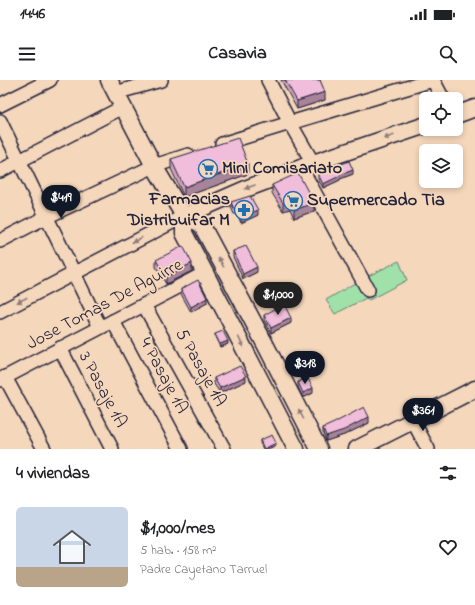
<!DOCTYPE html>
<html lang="es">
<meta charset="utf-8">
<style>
body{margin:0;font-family:"Indie Flower",sans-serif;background:#f6f6f6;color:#202124;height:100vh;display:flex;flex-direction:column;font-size:15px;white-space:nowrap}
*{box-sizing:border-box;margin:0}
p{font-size:13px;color:#757577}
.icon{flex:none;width:22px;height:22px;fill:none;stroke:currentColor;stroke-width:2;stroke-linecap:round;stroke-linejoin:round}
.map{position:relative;height:369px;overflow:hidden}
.details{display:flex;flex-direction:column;background:#fff;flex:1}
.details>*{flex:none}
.buttons{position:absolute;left:419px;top:12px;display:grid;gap:8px}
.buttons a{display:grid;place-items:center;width:44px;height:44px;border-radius:6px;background:#fff;box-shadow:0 2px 6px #0003;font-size:20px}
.price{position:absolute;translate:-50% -34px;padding:0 9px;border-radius:14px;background:#111827;color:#fff;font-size:13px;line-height:26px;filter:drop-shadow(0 1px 2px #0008)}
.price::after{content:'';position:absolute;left:50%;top:24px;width:12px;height:9px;margin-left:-6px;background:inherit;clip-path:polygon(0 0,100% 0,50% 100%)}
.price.current{background:#222;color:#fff}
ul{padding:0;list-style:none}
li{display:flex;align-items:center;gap:12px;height:100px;padding:0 16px}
li span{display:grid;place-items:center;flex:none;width:112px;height:80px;border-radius:6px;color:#555}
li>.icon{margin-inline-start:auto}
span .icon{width:48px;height:48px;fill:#fffc;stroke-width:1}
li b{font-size:17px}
h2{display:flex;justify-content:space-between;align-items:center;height:48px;padding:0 16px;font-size:17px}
.status{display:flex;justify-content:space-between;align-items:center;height:28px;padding:0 20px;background:#fff;direction:ltr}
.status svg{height:11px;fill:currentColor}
header{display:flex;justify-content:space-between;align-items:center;height:52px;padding:0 16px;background:#fff;font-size:18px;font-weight:700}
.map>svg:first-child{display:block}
</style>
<div class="status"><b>14:46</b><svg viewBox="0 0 49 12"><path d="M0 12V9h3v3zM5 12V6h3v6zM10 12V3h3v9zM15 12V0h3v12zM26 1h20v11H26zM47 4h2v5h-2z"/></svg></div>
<header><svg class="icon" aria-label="menu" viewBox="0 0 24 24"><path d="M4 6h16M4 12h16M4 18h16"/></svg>Casavia<svg class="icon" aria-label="search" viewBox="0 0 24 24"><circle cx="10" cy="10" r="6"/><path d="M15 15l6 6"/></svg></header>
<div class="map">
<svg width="475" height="369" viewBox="0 0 475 369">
<rect width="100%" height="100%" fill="#f5d7bb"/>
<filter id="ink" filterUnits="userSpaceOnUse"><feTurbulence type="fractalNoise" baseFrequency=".025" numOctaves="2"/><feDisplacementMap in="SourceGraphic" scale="8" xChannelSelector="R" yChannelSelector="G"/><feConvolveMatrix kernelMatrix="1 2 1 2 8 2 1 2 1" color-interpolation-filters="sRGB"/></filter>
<g filter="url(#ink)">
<polygon fill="#a0e0a9" stroke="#618172" points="399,181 407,200 369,220 366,218 335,234 326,220 360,200"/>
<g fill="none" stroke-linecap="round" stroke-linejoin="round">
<g stroke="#22223b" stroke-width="16">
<g id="minor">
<polyline points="268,0 290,43 313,83"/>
<polyline points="433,0 443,19"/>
<polyline points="115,13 161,0"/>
<polyline points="0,25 50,0"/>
<polyline points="0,41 100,247"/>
<polyline points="222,64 290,43 433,0"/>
<polyline points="301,88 368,210"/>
<polyline points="0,91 123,27"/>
<polyline points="0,161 46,137 154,86 188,75"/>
<polyline points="144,225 224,369"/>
<polyline points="0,232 184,136"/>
<polyline points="113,241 181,369"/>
<polyline points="60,268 112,369"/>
<polyline points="5,297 44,369"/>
<polyline points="0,300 205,193"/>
<polyline points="413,341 428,369"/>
</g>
</g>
<g stroke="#22223b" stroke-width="19">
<g id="tertiary">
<polyline points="109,0 154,86 184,136 184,153 205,193 296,369"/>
<polyline points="456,35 475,28"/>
<polyline points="184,136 201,144 264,262 319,369"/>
<polyline points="184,136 248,108 301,88 313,83 426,45"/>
<polyline points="357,369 432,331 475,309"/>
</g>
</g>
<use href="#minor" stroke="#f5d7bb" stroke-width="13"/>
<use href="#tertiary" stroke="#f5d7bb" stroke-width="16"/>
</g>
<g fill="#cea3bb" stroke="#22223b">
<polygon points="281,0 320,0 325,20 297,29"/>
<polygon points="171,79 248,94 184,117 171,89"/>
<polygon points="318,94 353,94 340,99 340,100 323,108 318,99"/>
<polygon points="272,105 314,131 294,138 290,129 283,131 272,113"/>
<polygon points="231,122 258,135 241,143 237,134 234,134 231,127"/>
<polygon points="233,171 257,192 243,199 233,177"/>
<polygon points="156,180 192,191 166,204 156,187"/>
<polygon points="181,209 207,223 191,232 181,214"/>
<polygon points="264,235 291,243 271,253 264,240"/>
<polygon points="215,254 228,264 220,267 215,257"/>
<polygon points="214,298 246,301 220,313 214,304"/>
<polygon points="298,302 313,313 303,318 298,307"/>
<polygon points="369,343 344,355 326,361 323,353 323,348"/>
<polygon points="260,360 276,366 270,369 263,369 260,363"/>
</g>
<g fill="#a88499" stroke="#22223b">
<polygon points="325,12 325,20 297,29 297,21"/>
<polygon points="248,84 248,94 184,117 184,107"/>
<polygon points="353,90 353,94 340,99 340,100 323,108 323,104 340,95"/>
<polygon points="290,121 290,129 283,131 283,123"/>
<polygon points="314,123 314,131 294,138 294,130"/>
<polygon points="258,130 258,135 241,143 241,138"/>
<polygon points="192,183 192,191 166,204 166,197"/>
<polygon points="257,187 257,192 243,199 243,194"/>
<polygon points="207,218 207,223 191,232 191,227"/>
<polygon points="291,238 291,243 271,253 271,248"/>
<polygon points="228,261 228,264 220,267 220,264"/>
<polygon points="246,296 246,301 220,313 220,308"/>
<polygon points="313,308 313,313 303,318 303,313"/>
<polygon points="369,337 369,343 344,355 326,361 326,356"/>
<polygon points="276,363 276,366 270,369 265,369"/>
</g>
<g fill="#f0bdda" stroke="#22223b">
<polygon points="285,0 320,0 325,12 297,21"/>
<polygon points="238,58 248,84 184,107 171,79"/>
<polygon points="349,81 353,90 340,95 340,96 323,104 318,94 339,85"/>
<polygon points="298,93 314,123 294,130 290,121 283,123 272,105"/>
<polygon points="250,116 258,130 241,138 237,129 234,129 231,122"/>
<polygon points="183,166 192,183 166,197 156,180"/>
<polygon points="246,166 257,187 243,194 233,171"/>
<polygon points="198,200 207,218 191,227 181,209"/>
<polygon points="284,224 291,238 271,248 264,235"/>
<polygon points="223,251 228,261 220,264 215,254"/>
<polygon points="240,286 246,296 220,308 214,298"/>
<polygon points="307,297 313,308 303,313 298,302"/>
<polygon points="364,327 369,337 344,350 326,356 323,348 334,343"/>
<polygon points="272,355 276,363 264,369 260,360"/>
</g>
<defs><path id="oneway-solid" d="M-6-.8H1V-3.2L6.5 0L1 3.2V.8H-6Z"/></defs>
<g fill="#8c7c7b">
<use href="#oneway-solid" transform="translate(389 57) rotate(161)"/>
<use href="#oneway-solid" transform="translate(250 107) rotate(159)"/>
<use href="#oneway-solid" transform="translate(137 160) rotate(152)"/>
<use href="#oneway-solid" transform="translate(221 182) rotate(-118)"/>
<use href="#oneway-solid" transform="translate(22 220) rotate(153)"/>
<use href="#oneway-solid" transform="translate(241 262) rotate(63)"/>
<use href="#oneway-solid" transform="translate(301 334) rotate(-117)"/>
</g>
</g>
<defs>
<g id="supermarket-ring" transform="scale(1)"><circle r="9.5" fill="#f5d7bb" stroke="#1f6fb2" stroke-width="1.5"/><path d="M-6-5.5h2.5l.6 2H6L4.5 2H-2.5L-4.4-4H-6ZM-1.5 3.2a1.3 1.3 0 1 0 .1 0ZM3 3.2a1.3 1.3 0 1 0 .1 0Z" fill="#1f6fb2"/></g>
<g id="pharmacy-ring" transform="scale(1)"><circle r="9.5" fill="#f5d7bb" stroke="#1f6fb2" stroke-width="1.5"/><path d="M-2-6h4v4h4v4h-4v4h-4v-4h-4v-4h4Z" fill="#1f6fb2"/></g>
</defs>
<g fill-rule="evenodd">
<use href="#supermarket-ring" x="208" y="89"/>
<use href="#supermarket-ring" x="293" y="121"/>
<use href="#pharmacy-ring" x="244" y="130"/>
</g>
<g text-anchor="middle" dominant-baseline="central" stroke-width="3.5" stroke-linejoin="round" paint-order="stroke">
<g font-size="18" font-weight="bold" fill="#22223b" stroke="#f5d7bb" text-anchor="start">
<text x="222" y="89">Mini Comisariato</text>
<text x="230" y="120" text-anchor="end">Farmacias<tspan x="230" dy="21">Distribuifar M</tspan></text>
<text x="307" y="121">Supermercado Tia</text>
</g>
<g font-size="18" fill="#22223b" stroke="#f5d7bb">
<text transform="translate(105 225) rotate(-28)">Jose Tomas De Aguirre</text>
<text transform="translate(200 288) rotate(61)">5 Pasaje 1A</text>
<text transform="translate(163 296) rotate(62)">4 Pasaje 1A</text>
<text transform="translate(102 310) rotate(62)">3 Pasaje 1A</text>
</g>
</g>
</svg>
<div class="buttons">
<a><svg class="icon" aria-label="locate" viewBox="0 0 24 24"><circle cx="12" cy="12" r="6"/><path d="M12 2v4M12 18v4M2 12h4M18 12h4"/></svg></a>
<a><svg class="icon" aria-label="layers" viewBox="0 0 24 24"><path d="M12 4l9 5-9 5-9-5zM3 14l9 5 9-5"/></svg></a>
</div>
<b class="price" style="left:61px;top:139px">$419</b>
<b class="price current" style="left:278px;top:236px">$1,000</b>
<b class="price" style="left:305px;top:305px">$318</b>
<b class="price" style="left:423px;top:352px">$361</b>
</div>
<section class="details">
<h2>4 viviendas<svg class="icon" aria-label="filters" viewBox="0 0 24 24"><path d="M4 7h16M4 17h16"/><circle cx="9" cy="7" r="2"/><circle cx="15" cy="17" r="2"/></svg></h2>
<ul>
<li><span style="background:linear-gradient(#c9d6e8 75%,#b9a48a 0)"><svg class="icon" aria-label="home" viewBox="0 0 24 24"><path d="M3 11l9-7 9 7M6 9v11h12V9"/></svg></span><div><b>$1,000/mes</b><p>5 hab. · 158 m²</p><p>Padre Cayetano Tarruel</p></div><svg class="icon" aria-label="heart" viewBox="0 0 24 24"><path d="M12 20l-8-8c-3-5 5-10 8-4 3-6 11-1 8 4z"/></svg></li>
</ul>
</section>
